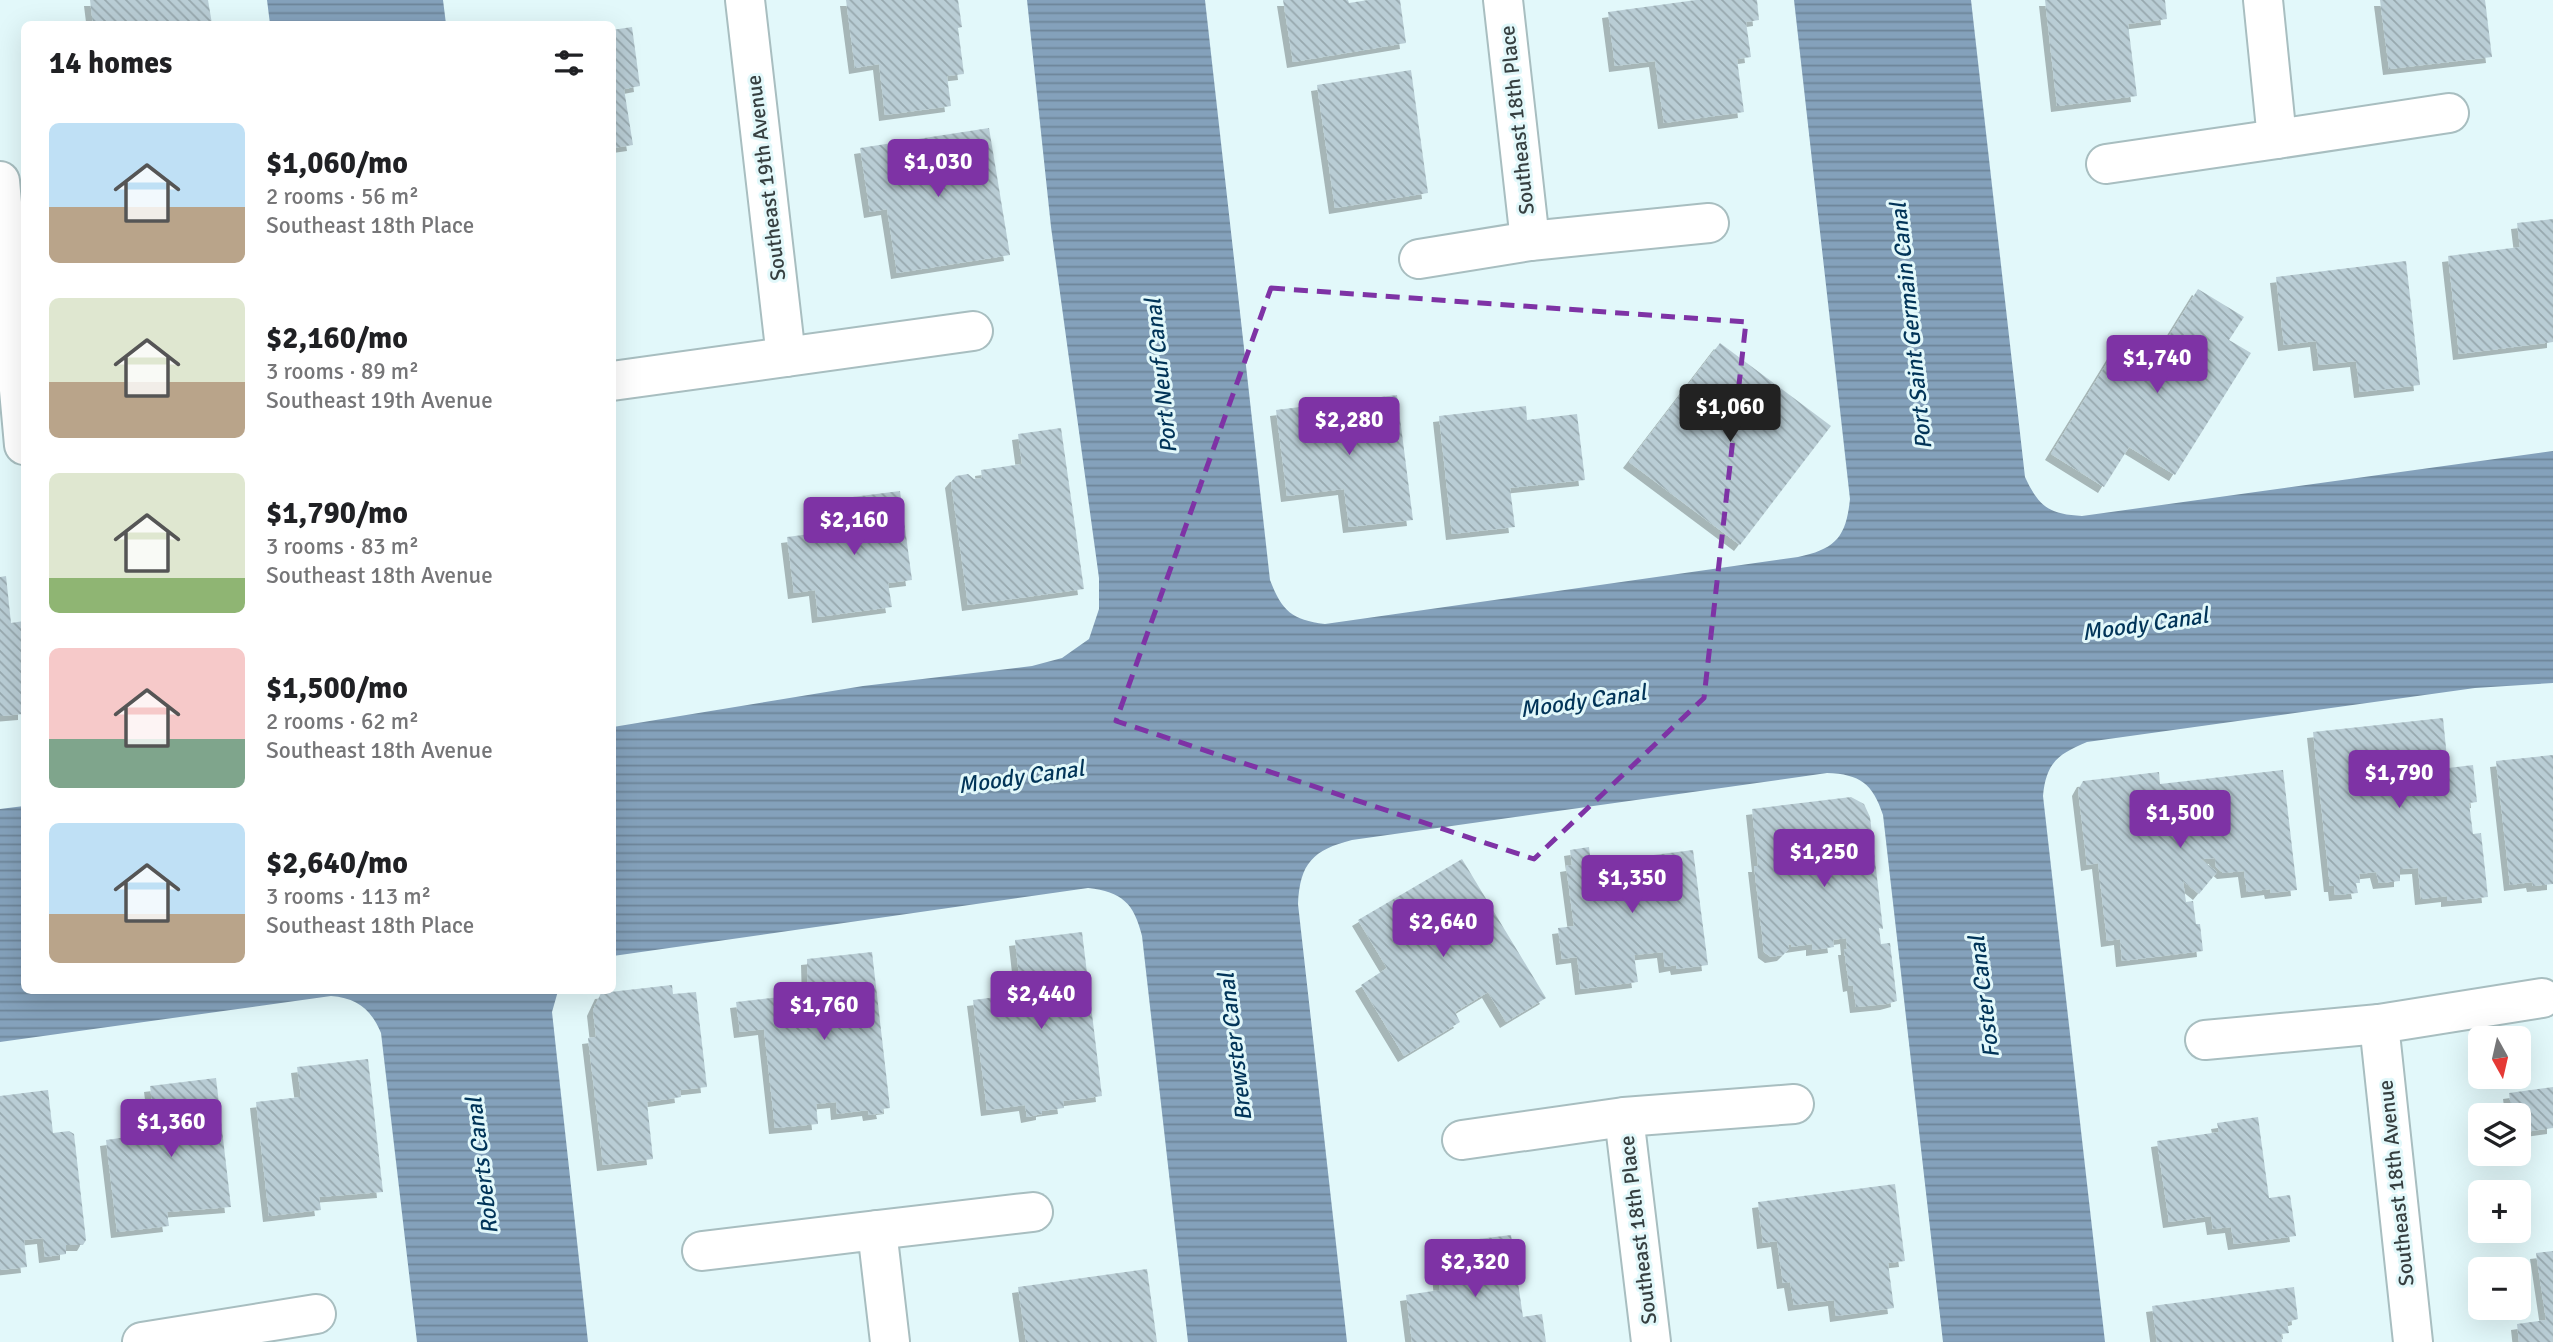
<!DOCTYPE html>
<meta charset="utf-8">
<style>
body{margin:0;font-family:Signika,sans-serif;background:#f6f6f6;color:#202124;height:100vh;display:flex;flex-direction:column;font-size:26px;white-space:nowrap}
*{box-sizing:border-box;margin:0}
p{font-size:23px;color:#757577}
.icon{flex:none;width:38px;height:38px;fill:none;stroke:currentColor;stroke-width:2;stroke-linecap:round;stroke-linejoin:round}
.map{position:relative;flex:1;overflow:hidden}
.details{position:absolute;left:21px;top:21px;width:595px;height:973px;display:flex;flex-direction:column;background:#fff;border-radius:10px;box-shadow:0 7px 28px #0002}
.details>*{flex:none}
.needle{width:46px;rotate:172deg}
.controls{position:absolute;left:2468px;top:1026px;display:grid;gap:14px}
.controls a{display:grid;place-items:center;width:63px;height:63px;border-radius:10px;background:#fff;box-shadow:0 7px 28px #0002;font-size:35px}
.price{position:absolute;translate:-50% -60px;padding:0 16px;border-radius:7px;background:#7e33a5;color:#fff;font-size:23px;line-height:46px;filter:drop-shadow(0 2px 4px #0008)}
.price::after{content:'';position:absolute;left:50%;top:42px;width:21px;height:16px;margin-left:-10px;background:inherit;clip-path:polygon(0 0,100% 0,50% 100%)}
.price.selected{background:#222;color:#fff}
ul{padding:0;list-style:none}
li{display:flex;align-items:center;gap:21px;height:175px;padding:0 28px}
li span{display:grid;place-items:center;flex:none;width:196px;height:140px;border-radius:10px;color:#555}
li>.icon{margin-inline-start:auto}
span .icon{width:84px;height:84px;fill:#fffc;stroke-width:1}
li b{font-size:30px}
h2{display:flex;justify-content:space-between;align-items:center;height:84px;padding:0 28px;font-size:30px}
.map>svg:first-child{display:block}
</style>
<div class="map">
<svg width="2553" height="1342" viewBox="0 0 2553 1342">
<defs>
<pattern id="water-rules" width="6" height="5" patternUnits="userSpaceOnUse" patternTransform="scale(1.75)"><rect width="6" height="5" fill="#84a1bb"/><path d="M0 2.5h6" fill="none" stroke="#6d8599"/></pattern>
<pattern id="building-back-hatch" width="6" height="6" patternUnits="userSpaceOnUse" patternTransform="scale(1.75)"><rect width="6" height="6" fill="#b9cdd5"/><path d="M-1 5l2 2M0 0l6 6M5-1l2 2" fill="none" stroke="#97a8ae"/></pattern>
<filter id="shadow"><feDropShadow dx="-6" dy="6" stdDeviation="0" flood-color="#0004"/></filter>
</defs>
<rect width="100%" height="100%" fill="#e2f8fa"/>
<g fill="url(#water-rules)">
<polygon points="267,0 443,0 446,24 270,24"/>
<path d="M 1027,0 L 1205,0 L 1270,580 C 1282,611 1292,620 1325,624 L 1798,557 C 1836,549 1846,537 1850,499 L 1794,0 L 1971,0 L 2025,477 C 2039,507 2049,514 2082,516 L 2553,451 L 2553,683 L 2475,688 L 2087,742 C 2058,754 2046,763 2043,796 L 2105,1342 L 1943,1342 L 1883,815 C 1873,784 1860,774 1827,773 L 1352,840 C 1313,850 1300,863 1298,904 L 1347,1342 L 1188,1342 L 1142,936 C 1134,903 1122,892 1088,888 L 613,956 L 613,727 L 863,686 L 1032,666 L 1062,658 L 1089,639 L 1099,609 L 1099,578 L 1051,227 Z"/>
<path d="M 24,806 L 24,990 L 558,991 L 552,1012 L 588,1342 L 417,1342 L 381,1033 C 371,1009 357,998 331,996 L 0,1042 L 0,809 Z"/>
</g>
<g fill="url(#building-back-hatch)" filter="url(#shadow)">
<polygon points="90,0 208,0 212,24 93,24"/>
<polygon points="846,0 958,0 962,27 958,28 964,74 947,76 951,106 885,115 879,64 855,68"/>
<polygon points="1283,0 1348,0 1349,3 1368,0 1400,0 1406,43 1293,62"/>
<polygon points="1696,0 1757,0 1759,20 1746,22 1751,57 1737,59 1744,112 1664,123 1655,61 1615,66 1608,12"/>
<polygon points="2045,0 2165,0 2167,19 2128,24 2137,96 2057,106"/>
<polygon points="2380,0 2485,0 2492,57 2389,69"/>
<polygon points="632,27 640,86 624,89 633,145 612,148 612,30"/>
<polygon points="1411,70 1428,193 1335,208 1317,85"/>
<polygon points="989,128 1010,255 897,273 887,209 870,212 860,148"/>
<polygon points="2553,219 2553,342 2459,354 2448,256 2520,247 2517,223"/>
<polygon points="2406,261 2420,385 2360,392 2356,361 2319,365 2316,341 2284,345 2276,277"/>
<polygon points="2198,289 2244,317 2229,340 2251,353 2175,475 2129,447 2104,487 2051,454 2123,337 2156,357"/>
<polygon points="1720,343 1831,426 1740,545 1629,462"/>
<polygon points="1397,395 1413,520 1349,527 1344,489 1287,496 1276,410"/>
<polygon points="1526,406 1527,420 1577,414 1585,480 1510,488 1515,527 1452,534 1439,416"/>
<polygon points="1061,428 1084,589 968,605 951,482 956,476 968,474 974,479 982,478 981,470 1022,464 1018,434"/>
<polygon points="900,491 912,580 888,583 892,607 818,617 815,590 794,593 787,537 849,529 845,498"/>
<polygon points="6,576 11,623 24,621 24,714 0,716 0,577"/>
<polygon points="2443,718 2448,768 2473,765 2477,802 2469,803 2473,834 2481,833 2488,897 2447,901 2447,896 2421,899 2418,868 2400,869 2400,881 2379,883 2376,872 2359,874 2360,883 2356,883 2358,893 2335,895 2334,886 2330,886 2313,732"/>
<polygon points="2553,755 2553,884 2533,886 2532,882 2510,885 2496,761"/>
<polygon points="2283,770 2297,890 2271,893 2270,889 2247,892 2244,871 2223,873 2216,867 2215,858 2201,859 2217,872 2199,894 2183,881 2186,902 2193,901 2196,924 2200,924 2203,951 2122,961 2120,939 2107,941 2098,863 2087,865 2078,790 2083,781 2159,772 2160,784"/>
<polygon points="1851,797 1864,804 1870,817 1883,929 1879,928 1881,944 1890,943 1897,1001 1886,1004 1856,1007 1853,985 1849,986 1844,949 1847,949 1846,938 1833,940 1834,947 1812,950 1812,944 1791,947 1791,944 1788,945 1789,949 1783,955 1771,957 1764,952 1754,866 1758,866 1752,809"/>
<polygon points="1589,847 1591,863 1693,850 1708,965 1677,969 1676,965 1665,967 1663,952 1634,955 1638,982 1581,989 1577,957 1562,959 1558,928 1574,926 1566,866 1572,865 1570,850"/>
<polygon points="1462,859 1546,998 1506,1022 1488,992 1455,1012 1460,1022 1404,1056 1361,985 1387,968 1358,920"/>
<polygon points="1082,932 1102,1096 1063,1101 1064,1108 1042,1111 1042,1114 1027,1117 1025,1105 987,1110 973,1000 1021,994 1015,940"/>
<polygon points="872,952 890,1108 882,1109 883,1113 869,1115 868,1110 837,1114 836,1102 816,1104 818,1124 775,1128 764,1029 740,1032 736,1002 808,994 807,959"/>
<polygon points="672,985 673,994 696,992 707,1087 680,1090 681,1097 647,1102 653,1159 603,1165 588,1038 596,1037 593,1010 601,993"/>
<polygon points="368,1059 383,1192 319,1197 321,1210 269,1216 256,1102 301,1097 297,1067"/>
<polygon points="216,1078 231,1207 167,1212 169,1226 117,1232 106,1140 156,1133 150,1086"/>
<polygon points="2553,1087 2553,1128 2518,1133 2518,1115 2512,1115 2509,1093"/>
<polygon points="48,1090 53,1133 69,1131 74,1134 86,1240 83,1245 66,1245 66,1254 45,1257 43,1238 24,1240 27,1267 0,1270 0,1096"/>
<polygon points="2258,1117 2269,1198 2290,1195 2296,1236 2234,1244 2231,1227 2213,1229 2211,1216 2169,1222 2157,1141 2219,1132 2217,1123"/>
<polygon points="1895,1184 1905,1261 1888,1263 1894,1308 1836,1316 1834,1300 1794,1305 1790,1282 1783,1283 1777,1241 1763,1243 1758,1202"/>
<polygon points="1511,1235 1523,1317 1542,1314 1546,1342 1412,1342 1406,1295 1440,1290 1436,1255 1472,1250 1471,1240"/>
<polygon points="2553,1251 2553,1342 2519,1342 2517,1324 2546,1320 2536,1253"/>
<polygon points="1147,1269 1157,1342 1026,1342 1018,1287"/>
<polygon points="2294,1287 2298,1319 2287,1322 2289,1333 2281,1334 2282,1342 2157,1342 2152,1306"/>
</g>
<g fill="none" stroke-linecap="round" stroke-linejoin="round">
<g stroke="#a8bec0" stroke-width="42">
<g id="street">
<polyline points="745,0 786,357"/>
<polyline points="1503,0 1530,241 1709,223"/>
<polyline points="2263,0 2277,139 2449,113"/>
<polyline points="2106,164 2277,139"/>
<polyline points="0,181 24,445"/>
<polyline points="1419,259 1530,241"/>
<polyline points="612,381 973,331"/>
<polyline points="2205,1040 2379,1024"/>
<polyline points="1462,1140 1624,1117"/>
<polyline points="877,1230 1033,1212"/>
<polyline points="702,1251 877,1230 890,1342"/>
<polyline points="142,1342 316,1314"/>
<polyline points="1651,1342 1624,1117 1794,1104"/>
<polyline points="2413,1342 2379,1024 2542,998"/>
</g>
</g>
<use href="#street" stroke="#fff" stroke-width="38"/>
</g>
<path fill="none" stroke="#7e33a5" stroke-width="5" stroke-dasharray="14 9" stroke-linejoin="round" d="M 1271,288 L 1746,322 L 1704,698 L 1534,859 L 1116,721 Z"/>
<g text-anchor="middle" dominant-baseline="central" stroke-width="6" stroke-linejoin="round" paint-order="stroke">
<g font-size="21" fill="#363f40" stroke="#e2f8fa">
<text transform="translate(1517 120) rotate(-96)">Southeast 18th Place</text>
<text transform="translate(766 178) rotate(-97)">Southeast 19th Avenue</text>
<text transform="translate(2396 1183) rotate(-96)">Southeast 18th Avenue</text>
<text transform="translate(1638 1230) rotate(-97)">Southeast 18th Place</text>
</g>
<g font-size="23" font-style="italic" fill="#013458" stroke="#e2f8fa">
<text transform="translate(1911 326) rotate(-96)">Port Saint Germain Canal</text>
<text transform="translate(1161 376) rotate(-96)">Port Neuf Canal</text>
<text transform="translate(2145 624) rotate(-8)">Moody Canal</text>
<text transform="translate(1583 701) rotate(-8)">Moody Canal</text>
<text transform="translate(1021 777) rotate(-8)">Moody Canal</text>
<text transform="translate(1984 997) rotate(-97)">Foster Canal</text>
<text transform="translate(1235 1047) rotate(-97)">Brewster Canal</text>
<text transform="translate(482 1166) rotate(-97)">Roberts Canal</text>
</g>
</g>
</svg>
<div class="controls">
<a><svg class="needle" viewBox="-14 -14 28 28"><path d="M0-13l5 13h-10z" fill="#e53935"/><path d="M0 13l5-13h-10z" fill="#757577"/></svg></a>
<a><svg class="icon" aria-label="layers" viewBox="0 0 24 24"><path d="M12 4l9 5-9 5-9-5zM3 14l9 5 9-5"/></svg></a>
<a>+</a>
<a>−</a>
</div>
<b class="price" style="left:938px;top:199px">$1,030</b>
<b class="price" style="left:2157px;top:395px">$1,740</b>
<b class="price selected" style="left:1730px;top:444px">$1,060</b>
<b class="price" style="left:1349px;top:457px">$2,280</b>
<b class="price" style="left:854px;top:557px">$2,160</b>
<b class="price" style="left:2399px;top:810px">$1,790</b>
<b class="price" style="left:2180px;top:850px">$1,500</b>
<b class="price" style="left:1824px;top:889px">$1,250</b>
<b class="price" style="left:1632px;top:915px">$1,350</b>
<b class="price" style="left:1443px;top:959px">$2,640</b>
<b class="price" style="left:1041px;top:1031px">$2,440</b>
<b class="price" style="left:824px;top:1042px">$1,760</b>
<b class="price" style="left:171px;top:1159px">$1,360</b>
<b class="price" style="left:1475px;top:1299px">$2,320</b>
<section class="details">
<h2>14 homes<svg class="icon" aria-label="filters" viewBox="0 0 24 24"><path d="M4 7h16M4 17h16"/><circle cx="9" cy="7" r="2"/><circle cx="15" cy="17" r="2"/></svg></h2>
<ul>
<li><span style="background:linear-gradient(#bfe0f5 60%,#b9a48a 0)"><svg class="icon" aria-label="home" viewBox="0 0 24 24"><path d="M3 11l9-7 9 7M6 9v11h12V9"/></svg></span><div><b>$1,060/mo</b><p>2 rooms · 56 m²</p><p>Southeast 18th Place</p></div></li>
<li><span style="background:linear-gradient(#dfe7d0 60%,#b9a48a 0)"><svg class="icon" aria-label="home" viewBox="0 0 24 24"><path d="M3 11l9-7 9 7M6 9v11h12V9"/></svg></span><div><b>$2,160/mo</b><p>3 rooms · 89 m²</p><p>Southeast 19th Avenue</p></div></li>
<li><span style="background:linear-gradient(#dfe7d0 75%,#8fb573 0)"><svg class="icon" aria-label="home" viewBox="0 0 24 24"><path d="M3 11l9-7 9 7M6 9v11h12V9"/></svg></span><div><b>$1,790/mo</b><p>3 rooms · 83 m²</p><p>Southeast 18th Avenue</p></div></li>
<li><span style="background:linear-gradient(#f6c9c9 65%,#7fa58c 0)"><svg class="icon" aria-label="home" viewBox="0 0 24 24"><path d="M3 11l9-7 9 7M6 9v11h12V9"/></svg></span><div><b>$1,500/mo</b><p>2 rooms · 62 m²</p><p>Southeast 18th Avenue</p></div></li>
<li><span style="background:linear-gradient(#bfe0f5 65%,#b9a48a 0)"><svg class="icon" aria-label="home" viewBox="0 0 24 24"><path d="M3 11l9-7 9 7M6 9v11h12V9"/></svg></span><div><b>$2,640/mo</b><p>3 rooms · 113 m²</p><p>Southeast 18th Place</p></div></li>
</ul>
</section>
</div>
